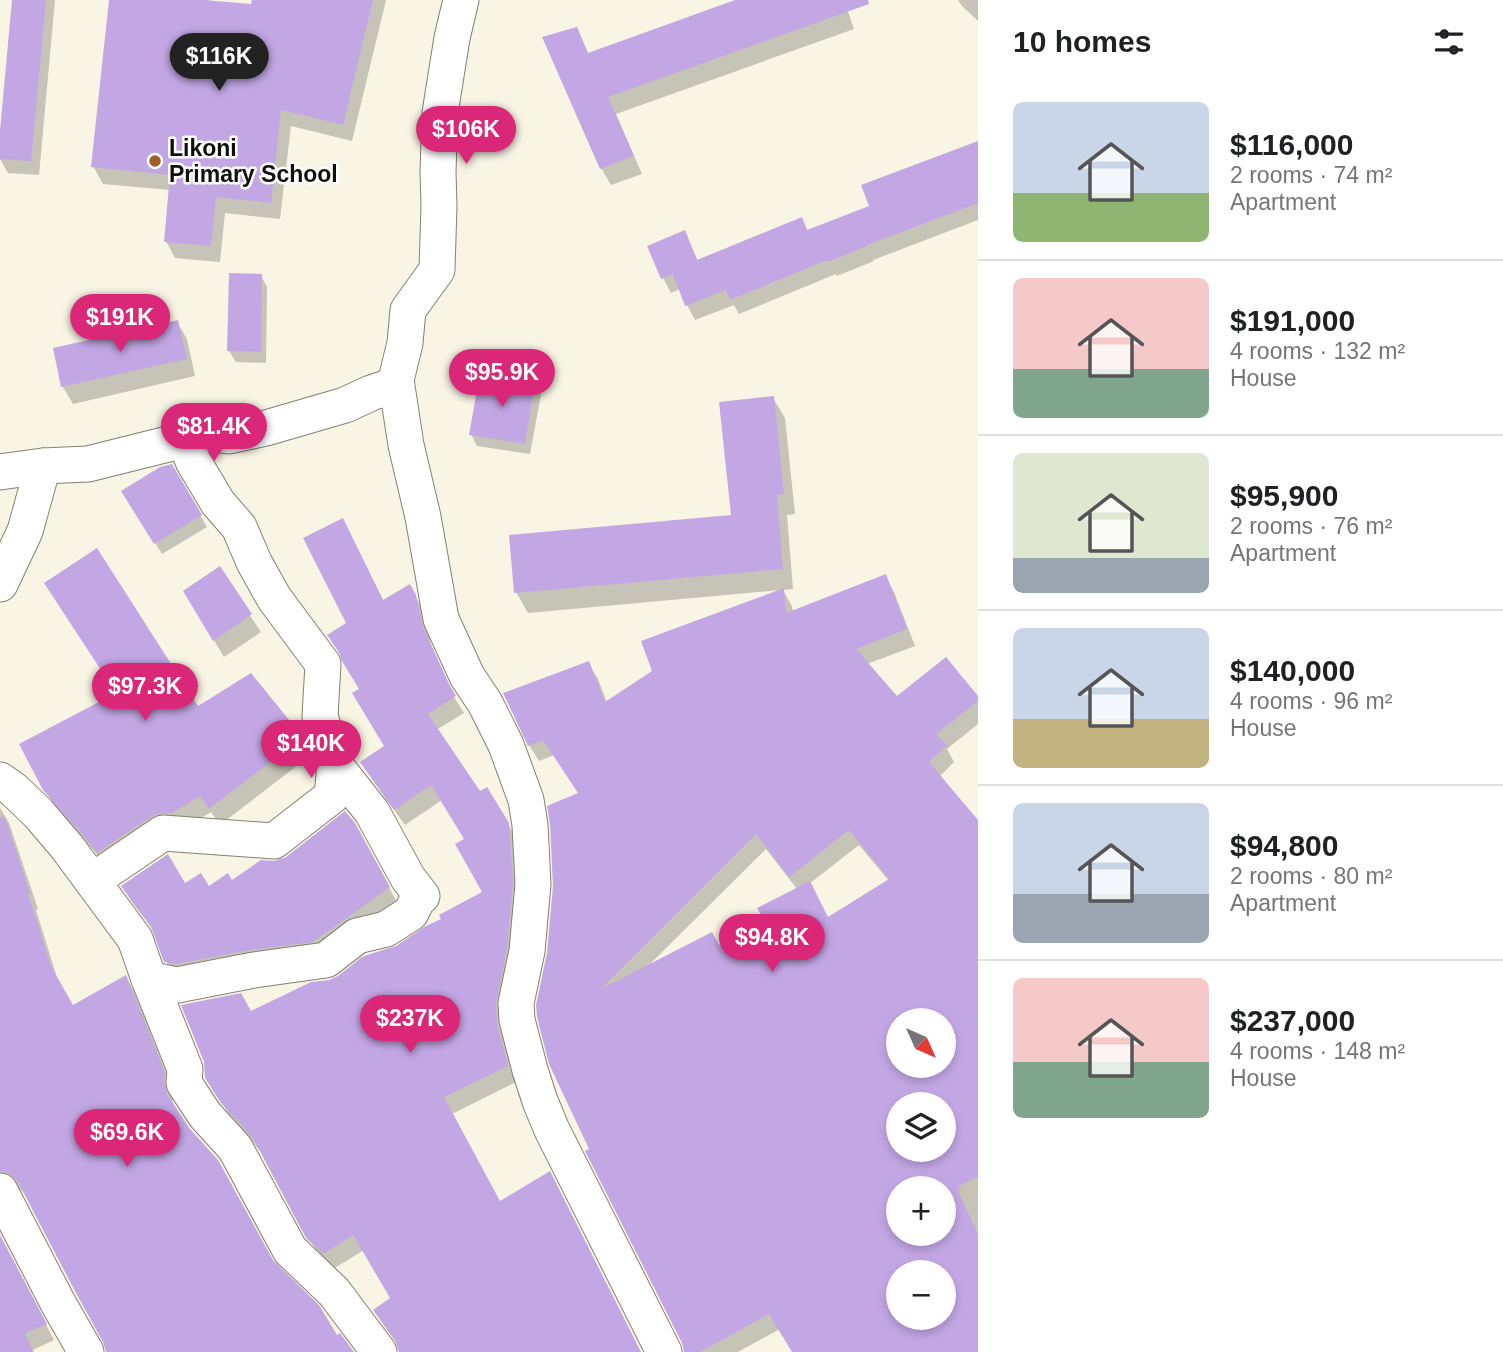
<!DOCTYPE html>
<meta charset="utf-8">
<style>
body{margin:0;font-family:Arial,sans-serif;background:#f6f6f6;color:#202124;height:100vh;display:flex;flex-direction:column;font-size:26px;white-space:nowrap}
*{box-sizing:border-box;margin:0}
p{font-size:23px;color:#757577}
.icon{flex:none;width:38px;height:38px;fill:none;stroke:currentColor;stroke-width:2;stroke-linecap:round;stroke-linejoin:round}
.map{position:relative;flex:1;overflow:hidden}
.side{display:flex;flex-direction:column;background:#fff;width:525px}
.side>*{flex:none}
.needle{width:46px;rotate:135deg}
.tools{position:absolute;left:886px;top:1008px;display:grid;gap:14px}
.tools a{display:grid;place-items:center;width:70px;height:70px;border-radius:50%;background:#fff;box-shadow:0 4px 10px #0003;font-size:35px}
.price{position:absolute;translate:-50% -60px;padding:0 16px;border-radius:24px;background:#db2777;color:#fff;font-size:23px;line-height:46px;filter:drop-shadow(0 2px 4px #0008)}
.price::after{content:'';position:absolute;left:50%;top:42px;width:21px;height:16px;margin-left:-10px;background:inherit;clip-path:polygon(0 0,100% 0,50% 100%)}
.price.on{background:#222;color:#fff}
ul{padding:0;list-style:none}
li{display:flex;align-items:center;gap:21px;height:175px;padding:0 35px}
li+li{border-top:2px solid #e0e0e0}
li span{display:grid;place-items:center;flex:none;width:196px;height:140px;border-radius:10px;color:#555}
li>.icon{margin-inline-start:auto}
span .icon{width:84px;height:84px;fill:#fffc;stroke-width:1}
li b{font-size:30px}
h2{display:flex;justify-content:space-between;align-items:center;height:84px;padding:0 35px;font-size:30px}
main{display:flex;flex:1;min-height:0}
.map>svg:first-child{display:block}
</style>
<main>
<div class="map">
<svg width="978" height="1352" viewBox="0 0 978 1352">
<rect width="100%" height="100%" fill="#f8f5e5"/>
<g fill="#0003" fill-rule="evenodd">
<polygon points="14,0 55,0 39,175 8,173 0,159"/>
<polygon points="111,0 209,0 209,2 253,6 254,0 386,0 352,141 291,126 280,219 225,213 220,262 175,258 166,241 170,190 103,184 93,166"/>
<polygon points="740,0 844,0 854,29 616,114 642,174 611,185 601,168 576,29 589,54"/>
<polygon points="958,0 978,0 978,21 962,6"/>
<polygon points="978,143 978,220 873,260 874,261 837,276 836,274 739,314 734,305 695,320 687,305 680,289 671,293 663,278 649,247 684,232 698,261 801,219 808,232 872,207"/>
<polygon points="261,276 267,287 266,363 236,362 229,351"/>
<polygon points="177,322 187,339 195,376 73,404 63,387 55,349"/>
<polygon points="534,384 541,395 530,454 477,446 471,434"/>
<path d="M 773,398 L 785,418 L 795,514 L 787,515 L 793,589 L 783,590 L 792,606 L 793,612 L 885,576 L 894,592 L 915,646 L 867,664 L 897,698 L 978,699 L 978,724 L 947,749 L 954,762 L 939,777 L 978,823 L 978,1352 L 794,1352 L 780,1329 L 738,1352 L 686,1352 L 684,1342 L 591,1149 L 579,794 L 554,755 L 539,761 L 529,745 L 588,663 L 598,679 L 607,703 L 780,590 L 528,613 L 516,592 L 733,517 ZM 859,845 L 889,881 L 828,919 L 809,884 ZM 766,849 L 797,889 L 767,923 L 718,947 L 650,964 ZM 898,1020 L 943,1020 L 943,1066 L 898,1066 ZM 898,1104 L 943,1104 L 943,1150 L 898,1150 ZM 898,1188 L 943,1188 L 943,1234 L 898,1234 ZM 898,1272 L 943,1272 L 943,1318 L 898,1318 Z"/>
<polygon points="172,466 207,527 162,554 124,492"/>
<polygon points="343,520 384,602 409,586 425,613 431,645 454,697 464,713 436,730 479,794 508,824 518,841 516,1082 452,1114 500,1203 641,1352 400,1352 400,1348 384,1326 375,1310 393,1298 364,1250 333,1269 318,1254 262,1153 232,1119 216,1094 251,1014 329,982 397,948 485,893 466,840 442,800 405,825 372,779 386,747 361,690 329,636 348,624"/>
<polygon points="219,569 261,632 224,657 195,609"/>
<polygon points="301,738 311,755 220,825 211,812 182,830 108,869 94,851 55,807 45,789"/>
<polygon points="0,808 9,823 38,909 36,910 59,984 72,1007 126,977 135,993 173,1090 172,1100 175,1108 272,1262 336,1337 352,1352 108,1352 105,1341 27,1196 21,1190 12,1187 0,1189"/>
<polygon points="354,824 397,902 321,956 175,976 166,961 156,933 131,901 123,886 185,886 208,888 232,883 274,863 287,858"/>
<polygon points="0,1236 54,1340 33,1350 34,1352 0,1352"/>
</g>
<g fill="#c3a7e5" fill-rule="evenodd">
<polygon points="12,0 46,0 31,161 0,159 0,131"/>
<polygon points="109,0 204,0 251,4 252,0 373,0 343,125 281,110 271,203 216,197 211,246 164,242 170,175 91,167"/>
<polygon points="735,0 868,0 869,4 608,97 634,156 600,169 542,37 577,27 588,53"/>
<polygon points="978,141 978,203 867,245 867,246 827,262 827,260 730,300 726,290 685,306 673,274 661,279 647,246 685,230 697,260 802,217 807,230 869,206 861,185"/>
<polygon points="229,273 262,274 261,352 227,351"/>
<polygon points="178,320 187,359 61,387 53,348"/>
<polygon points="480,373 535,382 525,444 469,435"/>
<polygon points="774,396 784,494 777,495 783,569 514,593 509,535 731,515 719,402"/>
<polygon points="172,464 202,515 154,544 121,491 160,467"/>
<polygon points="343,518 383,600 410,584 416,595 423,627 449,684 456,696 428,714 480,791 487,787 509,823 513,884 507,948 496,1004 497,1025 508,1066 444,1097 500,1201 550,1171 641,1352 399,1352 395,1340 373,1310 390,1298 353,1235 323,1254 306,1238 253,1138 221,1103 205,1078 204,1062 181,1005 241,993 251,1011 311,982 329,980 338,976 362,957 370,954 396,946 424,927 441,919 439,915 482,892 455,844 464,839 431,785 394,810 360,762 384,746 352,693 359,689 342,661 339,652 327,635 346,623 303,538"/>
<polygon points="97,548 198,706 251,673 303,737 209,809 200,796 172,813 164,813 152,816 97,853 82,834 43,790 19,744 116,693 44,583"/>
<polygon points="220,566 252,614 213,641 183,591"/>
<path d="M 886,574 L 907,629 L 856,649 L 897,696 L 946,657 L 978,696 L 978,701 L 936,734 L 947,745 L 929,762 L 978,820 L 978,1177 L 958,1186 L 960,1190 L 958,1191 L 978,1234 L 978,1352 L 792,1352 L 769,1314 L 700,1352 L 684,1352 L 682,1343 L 585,1151 L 589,1149 L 549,1064 L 537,1017 L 536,1005 L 547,953 L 553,886 L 550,824 L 547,806 L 578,793 L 543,740 L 528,746 L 503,693 L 589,661 L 605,702 L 652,671 L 641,641 L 784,588 L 786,613 ZM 849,830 L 889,879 L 828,917 L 810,881 L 757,908 L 765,922 L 719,945 L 712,932 L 601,989 L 756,834 L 789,877 ZM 898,1020 L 943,1020 L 943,1066 L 898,1066 ZM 898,1104 L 943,1104 L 943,1150 L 898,1150 ZM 898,1188 L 943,1188 L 943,1234 L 898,1234 ZM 898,1272 L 943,1272 L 943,1318 L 898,1318 Z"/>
<polygon points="345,811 355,823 390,887 313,942 250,950 177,964 164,962 151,927 121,886 168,854 185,883 201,873 209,886 228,873 232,880 261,860 274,861 286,857"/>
<polygon points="5,817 30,893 28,894 51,966 73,1005 126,975 165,1072 164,1082 167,1094 190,1129 218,1160 273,1260 319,1305 337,1335 340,1333 354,1352 106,1352 103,1342 76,1293 18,1182 10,1174 0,1171 0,818"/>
<polygon points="0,1235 47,1324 25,1333 33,1352 0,1352"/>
</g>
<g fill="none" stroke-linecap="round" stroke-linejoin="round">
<g stroke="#838071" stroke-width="37">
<g id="minor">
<polyline points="461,0 452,38 440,113 438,172 439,206 437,270 408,310 405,343 396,380 406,445 423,517 441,619 467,676 485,703 506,745 526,800 530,825 533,884 527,951 516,1003 517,1020 530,1070 540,1101 552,1130 664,1352"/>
<polyline points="0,472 43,466 88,464 176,442 181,430 229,436 266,428 345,405 371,393 389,387 396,380"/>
<polyline points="0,584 25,531 43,466"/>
<polyline points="0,780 14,790 38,813 67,847 135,939 149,979 185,1069 184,1083 205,1115 235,1148 290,1250 334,1292 379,1352"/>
<polyline points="92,881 163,833 274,841 332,796 335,765"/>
<polyline points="149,979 177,985 254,970 326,960 357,936 386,929 411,913 417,900 422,896 408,878 372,812 335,765 320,716 323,664 274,598 254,562 239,527 218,503 193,461 181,430"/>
<polyline points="0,1191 58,1303 86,1352"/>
</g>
</g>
<use href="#minor" stroke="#fff" stroke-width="35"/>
</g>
<circle fill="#9e5e27" stroke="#fff" stroke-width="2.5" cx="155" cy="161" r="7"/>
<g text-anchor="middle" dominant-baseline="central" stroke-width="5" stroke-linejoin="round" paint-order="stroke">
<g font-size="23" font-weight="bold" fill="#100f09" stroke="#fff" text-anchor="start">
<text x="169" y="148">Likoni<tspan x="169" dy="26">Primary School</tspan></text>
</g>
</g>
</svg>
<div class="tools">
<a><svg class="needle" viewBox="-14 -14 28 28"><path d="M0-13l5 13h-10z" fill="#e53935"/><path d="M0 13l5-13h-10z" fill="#757577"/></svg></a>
<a><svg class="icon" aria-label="layers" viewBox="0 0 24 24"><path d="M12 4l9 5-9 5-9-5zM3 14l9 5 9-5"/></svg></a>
<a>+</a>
<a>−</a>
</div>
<b class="price on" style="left:219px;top:93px">$116K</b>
<b class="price" style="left:466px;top:166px">$106K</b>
<b class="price" style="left:120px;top:354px">$191K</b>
<b class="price" style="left:502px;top:409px">$95.9K</b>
<b class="price" style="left:214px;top:463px">$81.4K</b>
<b class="price" style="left:145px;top:723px">$97.3K</b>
<b class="price" style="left:311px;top:780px">$140K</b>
<b class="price" style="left:772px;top:974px">$94.8K</b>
<b class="price" style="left:410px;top:1055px">$237K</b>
<b class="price" style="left:127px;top:1169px">$69.6K</b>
</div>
<section class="side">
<h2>10 homes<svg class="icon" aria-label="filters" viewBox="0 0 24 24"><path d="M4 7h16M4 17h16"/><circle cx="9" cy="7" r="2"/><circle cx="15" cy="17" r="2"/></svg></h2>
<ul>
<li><span style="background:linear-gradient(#c9d6e8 65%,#8fb573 0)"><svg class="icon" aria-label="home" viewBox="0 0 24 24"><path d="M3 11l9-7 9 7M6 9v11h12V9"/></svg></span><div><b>$116,000</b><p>2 rooms · 74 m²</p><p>Apartment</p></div></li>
<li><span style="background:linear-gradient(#f6c9c9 65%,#7fa58c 0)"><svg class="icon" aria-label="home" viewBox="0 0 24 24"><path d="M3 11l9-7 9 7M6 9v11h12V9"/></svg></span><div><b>$191,000</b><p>4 rooms · 132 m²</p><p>House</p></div></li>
<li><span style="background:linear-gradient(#dfe7d0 75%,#9aa5b1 0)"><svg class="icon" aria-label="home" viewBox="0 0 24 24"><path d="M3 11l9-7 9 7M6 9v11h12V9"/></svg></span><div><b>$95,900</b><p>2 rooms · 76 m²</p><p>Apartment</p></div></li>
<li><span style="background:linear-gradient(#c9d6e8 65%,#c2b280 0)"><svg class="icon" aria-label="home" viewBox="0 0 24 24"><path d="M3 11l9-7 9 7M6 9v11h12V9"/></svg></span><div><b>$140,000</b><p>4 rooms · 96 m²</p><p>House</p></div></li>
<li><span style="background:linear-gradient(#c9d6e8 65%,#9aa5b1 0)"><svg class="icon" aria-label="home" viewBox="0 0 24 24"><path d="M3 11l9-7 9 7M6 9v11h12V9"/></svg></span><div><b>$94,800</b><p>2 rooms · 80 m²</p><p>Apartment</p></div></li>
<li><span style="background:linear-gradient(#f6c9c9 60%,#7fa58c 0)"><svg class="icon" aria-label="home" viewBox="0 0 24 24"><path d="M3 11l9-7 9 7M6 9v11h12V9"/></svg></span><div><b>$237,000</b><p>4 rooms · 148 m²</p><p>House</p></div></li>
</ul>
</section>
</main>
